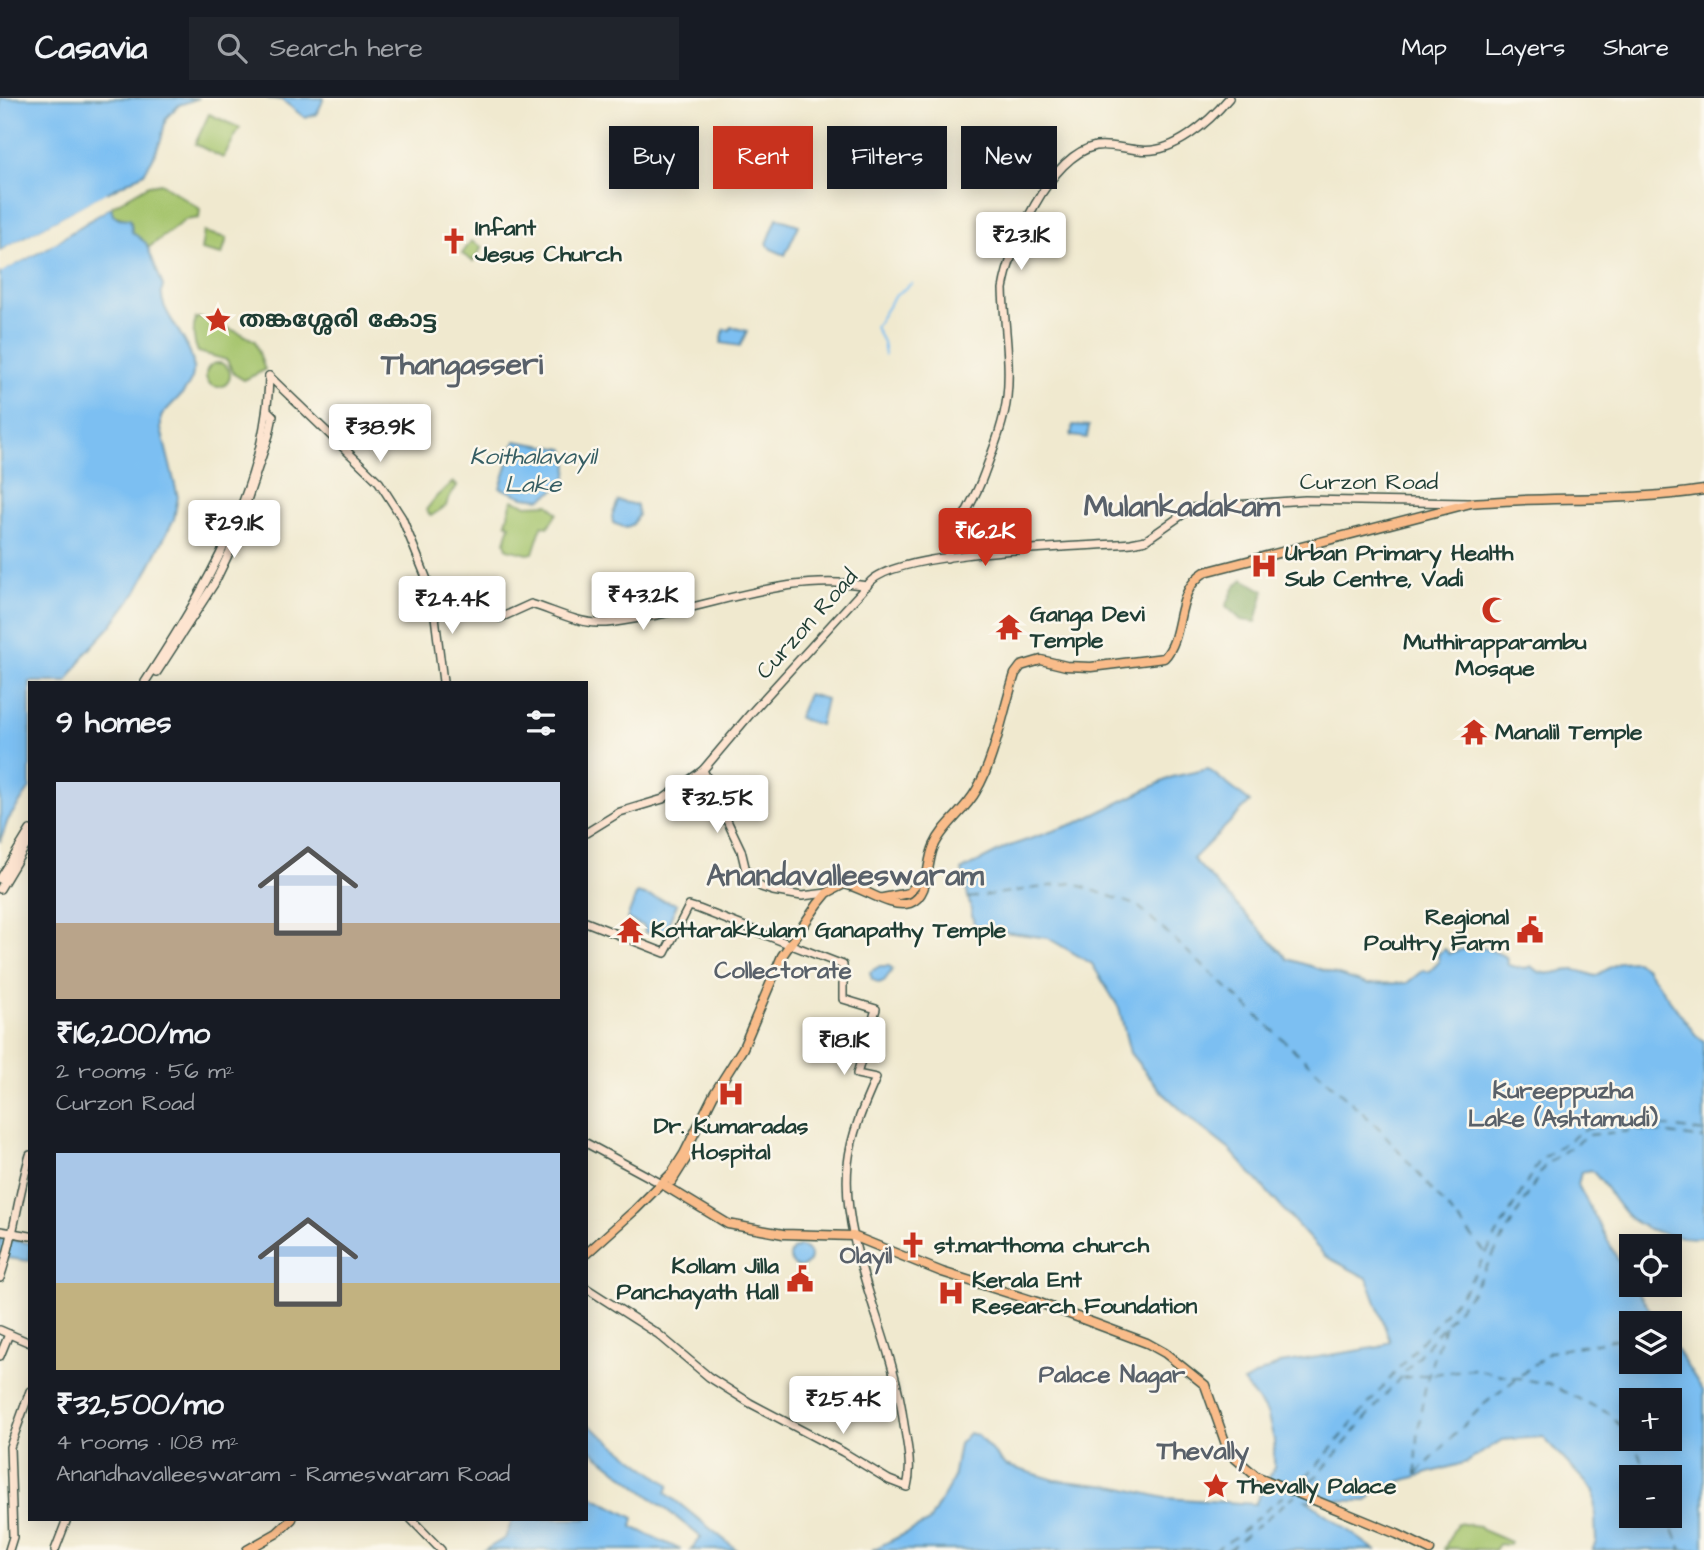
<!DOCTYPE html>
<meta charset="utf-8">
<style>
body{margin:0;font-family:"Architects Daughter","Noto Sans Malayalam",sans-serif;background:#20242c;color:#f1f3f6;height:100vh;display:flex;flex-direction:column;font-size:26px;white-space:nowrap}
*{box-sizing:border-box;margin:0}
p{font-size:23px;color:#9ea1a6}
.icon{flex:none;width:38px;height:38px;fill:none;stroke:currentColor;stroke-width:2;stroke-linecap:round;stroke-linejoin:round}
.map{position:relative;flex:1;overflow:hidden}
.details{position:absolute;left:28px;top:583px;width:560px;height:840px;display:flex;flex-direction:column;background:#171b24;border-radius:0px;box-shadow:0 4px 18px #0003}
.details>*{flex:none}
.guide{position:absolute;left:609px;top:28px;width:665px;height:63px;display:flex;gap:14px}
.buttons{position:absolute;left:1619px;top:1136px;display:grid;gap:14px}
.buttons a{display:grid;place-items:center;width:63px;height:63px;border-radius:0px;background:#171b24;box-shadow:0 4px 18px #0003;font-size:35px}
.price{position:absolute;translate:-50% -60px;padding:0 16px;border-radius:7px;background:#fff;color:#222;font-size:23px;line-height:46px;filter:drop-shadow(0 2px 4px #0008)}
.price::after{content:'';position:absolute;left:50%;top:42px;width:21px;height:16px;margin-left:-10px;background:inherit;clip-path:polygon(0 0,100% 0,50% 100%)}
.price.on{background:#c8321e;color:#fff}
ul{padding:0;list-style:none}
li{display:grid;align-content:center;gap:14px;height:371px;padding:0 28px}
li span{display:grid;place-items:center;height:217px;border-radius:0px;color:#555}
li>.icon{margin-inline-start:auto}
span .icon{width:126px;height:126px;fill:#fffc;stroke-width:1}
li b{font-size:30px}
h2{display:flex;justify-content:space-between;align-items:center;height:84px;padding:0 28px;font-size:30px}
.tag{padding:0 24px;border-radius:0px;background:#171b24;box-shadow:0 4px 18px #0003;font-size:24px;line-height:63px}
.tag.on{background:#c8321e;color:#fff}
header{display:flex;align-items:center;gap:42px;box-sizing:border-box;height:98px;padding:0 35px;background:#171b24;border-bottom:2px solid #363941}
header strong{font-size:33px}
nav{display:flex;gap:38px;margin-inline-start:auto;font-size:24px}
.search{width:490px;height:63px;background:#20242c;display:flex;align-items:center;gap:18px;box-sizing:border-box;padding:0 24px;border-radius:0px;color:#9ea1a6;font-size:26px}
.map>svg:first-child{display:block}
</style>
<header>
<strong>Casavia</strong>
<div class="search"><svg class="icon" aria-label="search" viewBox="0 0 24 24"><circle cx="10" cy="10" r="6"/><path d="M15 15l6 6"/></svg>Search here</div>
<nav><a>Map</a><a>Layers</a><a>Share</a></nav>
</header>
<div class="map">
<svg width="1704" height="1452" viewBox="0 0 1704 1452">
<rect width="100%" height="100%" fill="#fbf7ec"/>
<filter id="ink" filterUnits="userSpaceOnUse"><feTurbulence type="fractalNoise" baseFrequency=".0143" numOctaves="2"/><feDisplacementMap in="SourceGraphic" scale="14" xChannelSelector="R" yChannelSelector="G"/><feConvolveMatrix kernelMatrix="1 2 1 2 8 2 1 2 1" color-interpolation-filters="sRGB"/></filter>
<filter id="wash" filterUnits="userSpaceOnUse"><feTurbulence type="fractalNoise" baseFrequency=".00686" numOctaves="4" result="noise"/><feDisplacementMap in="SourceGraphic" scale="28" xChannelSelector="R" yChannelSelector="G"/><feGaussianBlur stdDeviation="1.57" result="paint"/><feColorMatrix in="noise" values="0 0 0 0 0 0 0 0 0 0 0 0 0 0 0 0 0 1.4 0 .05"/><feComposite in="paint" operator="in"/></filter>
<g filter="url(#wash)">
<rect width="100%" height="100%" fill="#f0e9cf"/>
<g fill="#a5c46c" stroke="#628050" stroke-width="2">
<polygon points="209,16 240,30 223,60 195,46"/>
<polygon points="161,85 200,111 199,120 185,122 148,150 146,145 132,134 131,123 113,117 111,109 149,87"/>
<polygon points="204,134 227,140 222,157 201,152"/>
<polygon points="471,143 482,149 473,163 462,156"/>
<path d="M 196,220 L 203,220 L 242,236 L 255,243 L 265,272 L 244,282 L 234,276 L 227,262 L 198,254 C 193,243 192,232 196,220 Z"/>
<circle cx="218" cy="277" r="12"/>
<path d="M 453,384 L 457,388 C 453,394 447,401 446,408 L 431,418 L 426,412 L 437,398 Z"/>
<polygon points="512,402 527,407 549,406 557,415 548,429 542,427 533,455 528,456 507,451 505,444 510,427 506,425"/>
<polygon points="1457,1425 1479,1428 1482,1432 1510,1444 1508,1447 1499,1446 1495,1452 1448,1450 1446,1452 1444,1451"/>
</g>
<polygon fill="#84aa60" stroke="#52744a" stroke-width="2" points="1243,481 1264,493 1256,524 1241,522 1226,508 1235,488"/>
<g fill="#7cbff2" stroke="#4e7e93" stroke-width="2" fill-rule="evenodd">
<polygon points="0,0 199,0 179,7 166,20 161,42 153,60 144,75 0,153"/>
<polygon points="267,0 324,0 317,16 305,20 282,2"/>
<path d="M 111,109 L 113,117 L 118,120 L 130,121 L 132,134 L 146,145 L 163,188 C 153,215 202,246 192,280 C 186,296 170,306 161,319 L 161,331 L 178,399 L 174,421 L 137,493 L 110,529 L 86,555 L 67,584 L 30,584 L 30,690 L 8,722 L 0,744 L 0,174 L 42,153 Z"/>
<polygon points="777,120 799,127 785,157 771,151 767,146"/>
<polygon points="731,229 747,233 740,248 721,245 724,231 730,232"/>
<polygon points="1073,327 1089,328 1087,340 1071,338"/>
<polygon points="515,343 565,351 568,368 566,385 541,401 523,399 500,390"/>
<polygon points="618,403 637,407 638,417 633,426 626,430 613,425 612,418"/>
<polygon points="808,596 826,601 820,627 798,620"/>
<path d="M 1208,671 L 1250,704 L 1193,761 L 1288,861 L 1367,886 L 1407,885 L 1423,872 L 1429,874 L 1439,864 L 1438,856 L 1445,851 L 1449,856 C 1473,847 1483,847 1506,859 L 1508,867 L 1524,871 L 1531,868 C 1544,882 1558,872 1573,872 C 1580,872 1589,876 1595,878 L 1620,864 L 1636,863 L 1646,870 L 1696,937 L 1704,943 L 1704,1139 C 1681,1142 1642,1134 1626,1116 C 1613,1102 1605,1085 1591,1072 L 1581,1074 L 1578,1087 L 1631,1186 L 1633,1187 L 1659,1225 L 1631,1225 L 1631,1264 L 1670,1264 L 1670,1242 L 1704,1294 L 1704,1452 L 1592,1452 L 1596,1444 L 1594,1393 L 1543,1339 L 1502,1342 L 1467,1364 L 1401,1383 L 1373,1395 L 1367,1403 L 1306,1402 L 1375,1452 L 872,1452 L 929,1424 L 953,1381 L 959,1346 L 969,1335 L 977,1337 L 1005,1367 L 1055,1382 L 1118,1389 L 1165,1400 L 1255,1406 L 1274,1370 L 1274,1342 L 1267,1315 L 1243,1284 L 1281,1265 L 1380,1249 L 1390,1243 L 1367,1180 L 1325,1158 L 1230,1052 L 1193,1023 L 1160,992 L 1130,955 L 1119,910 L 1092,866 L 1048,840 L 975,830 L 962,772 L 1007,749 L 1079,724 L 1172,679 ZM 1631,1302 L 1670,1302 L 1670,1340 L 1631,1340 ZM 1631,1379 L 1670,1379 L 1670,1418 L 1631,1418 Z"/>
<polygon points="637,795 677,806 665,833 645,835 644,828 627,821"/>
<polygon points="880,868 889,868 893,871 884,883 879,885 872,881 870,874"/>
<polygon points="0,1140 30,1145 30,1163 0,1159"/>
<circle cx="800" cy="1159" r="10"/>
<polygon points="586,1325 669,1387 666,1395 737,1452 691,1452 701,1439 586,1348"/>
<polygon points="586,1395 634,1420 632,1429 681,1452 485,1452 505,1440 513,1421 586,1421"/>
</g>
<g fill="#f0e9cf">
<polygon points="107,94 108,98 0,156 0,153"/>
<polygon points="110,105 111,109 78,128 55,145 0,175 0,170 41,150 77,125"/>
</g>
<g fill="none" stroke-linecap="round" stroke-linejoin="round">
<polyline stroke="#7cbff2" stroke-width="2" points="885,257 883,244 875,229 894,199 912,185"/>
<g stroke="#365e64" stroke-width="2" stroke-dasharray="9 7" stroke-linecap="butt">
<polyline points="968,800 1072,785 1138,808 1380,1031 1486,1155"/>
<polyline points="1402,1280 1472,1271 1548,1286 1608,1315 1631,1339"/>
<polyline points="1632,1340 1650,1379"/>
<polyline points="1417,1376 1483,1307 1550,1254 1631,1238"/>
<path d="M 1416,1377 C 1418,1318 1423,1283 1445,1228"/>
<polyline points="1293,1389 1315,1370 1466,1190 1540,1062 1585,1031 1642,1025 1704,1034"/>
<polyline points="1299,1393 1320,1375 1472,1194 1545,1067 1588,1037 1641,1032 1704,1041"/>
<polyline points="1667,1418 1682,1452"/>
<polyline points="1214,1452 1234,1440 1286,1395"/>
<polyline points="1228,1452 1295,1397"/>
</g>
</g>
</g>
<g filter="url(#ink)">
<g fill="none" stroke-linecap="round" stroke-linejoin="round">
<g stroke="#3e574b" stroke-width="10">
<g id="secondary">
<polyline points="269,278 379,384 402,420 432,494 443,584"/>
<path d="M 947,460 C 954,430 974,405 984,376 C 993,352 1004,325 1007,299 C 1011,264 1004,226 1003,191 C 1010,148 1050,57 1096,48 C 1110,46 1125,51 1139,52 C 1173,57 1209,24 1229,0"/>
<path d="M 432,494 L 451,499 L 500,520 L 531,506 C 552,512 577,525 598,525 C 613,526 630,521 645,519 C 718,507 792,474 867,488"/>
<polyline points="157,574 214,486 230,453 269,337 273,318 268,313"/>
<path d="M 145,584 C 204,493 267,390 269,278"/>
<polyline points="703,672 741,752 747,777 761,789 773,793 802,798 827,795"/>
<path d="M 586,735 L 620,714 L 663,701 L 703,672 L 752,614 L 871,483 C 903,452 1080,449 1131,445 L 1146,442 L 1192,410 L 1305,402 L 1468,405"/>
<polyline points="0,781 30,732"/>
<polyline points="0,791 30,741"/>
<path d="M 586,824 L 665,855 L 689,808 L 699,811 L 843,867 L 843,901 L 876,911 L 857,976 L 876,980 C 864,1007 851,1036 848,1066 C 840,1149 892,1237 903,1320 C 906,1342 913,1367 907,1389 L 889,1382 L 843,1354 L 750,1305 L 709,1279 L 658,1236 L 586,1190"/>
<polyline points="586,1045 662,1086"/>
<polyline points="0,1133 30,1138"/>
<path d="M 0,1180 C 14,1140 18,1097 30,1057"/>
<polyline points="0,1232 30,1245"/>
<polyline points="0,1258 9,1236"/>
<polyline points="411,1421 441,1452"/>
<polyline points="9,1452 13,1439 10,1349 30,1293"/>
<polyline points="55,1452 67,1421"/>
</g>
</g>
<g stroke="#3e574b" stroke-width="11">
<g id="primary">
<polyline points="883,800 909,795 922,780"/>
<polyline points="672,1083 689,1056"/>
<polyline points="662,1086 728,1126 783,1136 853,1138 942,1174 1037,1204 1147,1245 1165,1255 1205,1287 1229,1355 1256,1378 1397,1436 1430,1452"/>
<path d="M 586,1156 L 635,1112 L 672,1075 L 684,1056 L 714,996 L 743,950 L 782,858 L 818,806 L 827,795 L 844,786 C 864,789 889,811 910,805 C 930,798 926,764 934,748 C 943,727 965,713 976,693 C 995,661 1003,612 1015,576 L 1021,568 L 1041,562 L 1066,568 L 1091,569 L 1164,560 C 1186,537 1173,494 1205,474 L 1471,405 C 1548,398 1627,404 1704,392"/>
<polyline points="247,1452 277,1435 292,1421"/>
</g>
</g>
<use href="#secondary" stroke="#fde4d0" stroke-width="7"/>
<use href="#primary" stroke="#f9bc8a" stroke-width="8"/>
</g>
</g>
<defs>
<g id="church-bare" transform="scale(2.1)"><path d="M-1.2-6h2.4v3.5h3.3v2.4h-3.3V6h-2.4V-.1h-3.3v-2.4h3.3Z" fill="#c8321e" stroke="#fbf7ec" stroke-width="2.5" paint-order="stroke"/></g>
<g id="sight-bare" transform="scale(2.1)"><path d="M0-6L1.8-2.2L6-1.7L2.9 1.2L3.7 5.4L0 3.3L-3.7 5.4L-2.9 1.2L-6-1.7L-1.8-2.2Z" fill="#c8321e" stroke="#fbf7ec" stroke-width="2.5" paint-order="stroke"/></g>
<g id="hospital-bare" transform="scale(2.1)"><path d="M-5-5h3v3.5h4V-5h3V5h-3V1.5h-4V5h-3Z" fill="#c8321e" stroke="#fbf7ec" stroke-width="2.5" paint-order="stroke"/></g>
<g id="mosque-bare" transform="scale(2.1)"><path d="M3.5-4.9A6 6 0 1 0 3.5 4.9A5 5 0 1 1 3.5-4.9Z" fill="#c8321e" stroke="#fbf7ec" stroke-width="2.5" paint-order="stroke"/></g>
<g id="temple-bare" transform="scale(2.1)"><path d="M0-6L5-2H3V0L6.5 2.5H4V6H1.5V3h-3V6H-4V2.5H-6.5L-3 0V-2H-5Z" fill="#c8321e" stroke="#fbf7ec" stroke-width="2.5" paint-order="stroke"/></g>
<g id="civic-bare" transform="scale(2.1)"><path d="M-.6-6.5H3V-4.5H.6V-3L4-1V1h2V6H-6V1h2V-1L-.6-3ZM-1.2 2.5V6h2.4V2.5Z" fill="#c8321e" stroke="#fbf7ec" stroke-width="2.5" paint-order="stroke"/></g>
</defs>
<g fill-rule="evenodd">
<use href="#church-bare" x="454" y="143"/>
<use href="#sight-bare" x="218" y="222"/>
<use href="#hospital-bare" x="1264" y="468"/>
<use href="#mosque-bare" x="1495" y="512"/>
<use href="#temple-bare" x="1009" y="529"/>
<use href="#temple-bare" x="1474" y="634"/>
<use href="#temple-bare" x="630" y="832"/>
<use href="#civic-bare" x="1530" y="832"/>
<use href="#hospital-bare" x="731" y="996"/>
<use href="#church-bare" x="913" y="1147"/>
<use href="#civic-bare" x="800" y="1181"/>
<use href="#hospital-bare" x="951" y="1195"/>
<use href="#sight-bare" x="1216" y="1388"/>
</g>
<g text-anchor="middle" dominant-baseline="central" stroke-width="5" stroke-linejoin="round" paint-order="stroke">
<g font-size="23" font-weight="bold" fill="#1f3d34" stroke="#fbf7ec" text-anchor="start">
<text x="475" y="130">Infant<tspan x="475" dy="26">Jesus Church</tspan></text>
<text x="239" y="222">തങ്കശ്ശേരി കോട്ട</text>
<text x="1285" y="455">Urban Primary Health<tspan x="1285" dy="26">Sub Centre, Vadi</tspan></text>
<text x="1030" y="516">Ganga Devi<tspan x="1030" dy="26">Temple</tspan></text>
<text x="1495" y="544" text-anchor="middle">Muthirapparambu<tspan x="1495" dy="26">Mosque</tspan></text>
<text x="1495" y="634">Manalil Temple</text>
<text x="1509" y="819" text-anchor="end">Regional<tspan x="1509" dy="26">Poultry Farm</tspan></text>
<text x="651" y="832">Kottarakkulam Ganapathy Temple</text>
<text x="731" y="1028" text-anchor="middle">Dr. Kumaradas<tspan x="731" dy="26">Hospital</tspan></text>
<text x="934" y="1147">st.marthoma church</text>
<text x="779" y="1168" text-anchor="end">Kollam Jilla<tspan x="779" dy="26">Panchayath Hall</tspan></text>
<text x="972" y="1182">Kerala Ent<tspan x="972" dy="26">Research Foundation</tspan></text>
<text x="1237" y="1388">Thevally Palace</text>
</g>
<g font-size="23" fill="#1f3d34" stroke="#fbf7ec">
<text x="1369" y="384">Curzon Road</text>
<text transform="translate(807 526) rotate(-48)">Curzon Road</text>
</g>
<g font-size="24" font-style="italic" fill="#365e64" stroke="#fbf7ec">
<text x="533" y="359">Koithalavayil<tspan x="533" dy="28">Lake</tspan></text>
</g>
<g font-size="24" font-weight="bold" fill="#59616a" stroke="#fbf7ec">
<text x="783" y="873">Collectorate</text>
<text x="1563" y="993">Kureeppuzha<tspan x="1563" dy="28">Lake (Ashtamudi)</tspan></text>
<text x="866" y="1158">Olayil</text>
<text x="1112" y="1277">Palace Nagar</text>
</g>
<g font-size="26" font-weight="bold" fill="#59616a" stroke="#fbf7ec">
<text x="1203" y="1353">Thevally</text>
</g>
<g font-size="30" font-weight="bold" fill="#59616a" stroke="#fbf7ec">
<text x="462" y="267">Thangasseri</text>
<text x="1182" y="409">Mulankadakam</text>
<text x="845" y="778">Anandavalleeswaram</text>
</g>
</g>
</svg>
<div class="buttons">
<a><svg class="icon" aria-label="locate" viewBox="0 0 24 24"><circle cx="12" cy="12" r="6"/><path d="M12 2v4M12 18v4M2 12h4M18 12h4"/></svg></a>
<a><svg class="icon" aria-label="layers" viewBox="0 0 24 24"><path d="M12 4l9 5-9 5-9-5zM3 14l9 5 9-5"/></svg></a>
<a>+</a>
<a>−</a>
</div>
<b class="price" style="left:1021px;top:174px">₹23.1K</b>
<b class="price" style="left:380px;top:366px">₹38.9K</b>
<b class="price" style="left:234px;top:462px">₹29.1K</b>
<b class="price on" style="left:985px;top:470px">₹16.2K</b>
<b class="price" style="left:643px;top:534px">₹43.2K</b>
<b class="price" style="left:452px;top:538px">₹24.4K</b>
<b class="price" style="left:717px;top:737px">₹32.5K</b>
<b class="price" style="left:844px;top:979px">₹18.1K</b>
<b class="price" style="left:843px;top:1338px">₹25.4K</b>
<div class="guide">
<a class="tag">Buy</a>
<a class="tag on">Rent</a>
<a class="tag">Filters</a>
<a class="tag">New</a>
</div>
<section class="details">
<h2>9 homes<svg class="icon" aria-label="filters" viewBox="0 0 24 24"><path d="M4 7h16M4 17h16"/><circle cx="9" cy="7" r="2"/><circle cx="15" cy="17" r="2"/></svg></h2>
<ul>
<li><span style="background:linear-gradient(#c9d6e8 65%,#b9a48a 0)"><svg class="icon" aria-label="home" viewBox="0 0 24 24"><path d="M3 11l9-7 9 7M6 9v11h12V9"/></svg></span><div><b>₹16,200/mo</b><p>2 rooms · 56 m²</p><p>Curzon Road</p></div></li>
<li><span style="background:linear-gradient(#a9c7e8 60%,#c2b280 0)"><svg class="icon" aria-label="home" viewBox="0 0 24 24"><path d="M3 11l9-7 9 7M6 9v11h12V9"/></svg></span><div><b>₹32,500/mo</b><p>4 rooms · 108 m²</p><p>Anandhavalleeswaram - Rameswaram Road</p></div></li>
</ul>
</section>
</div>
